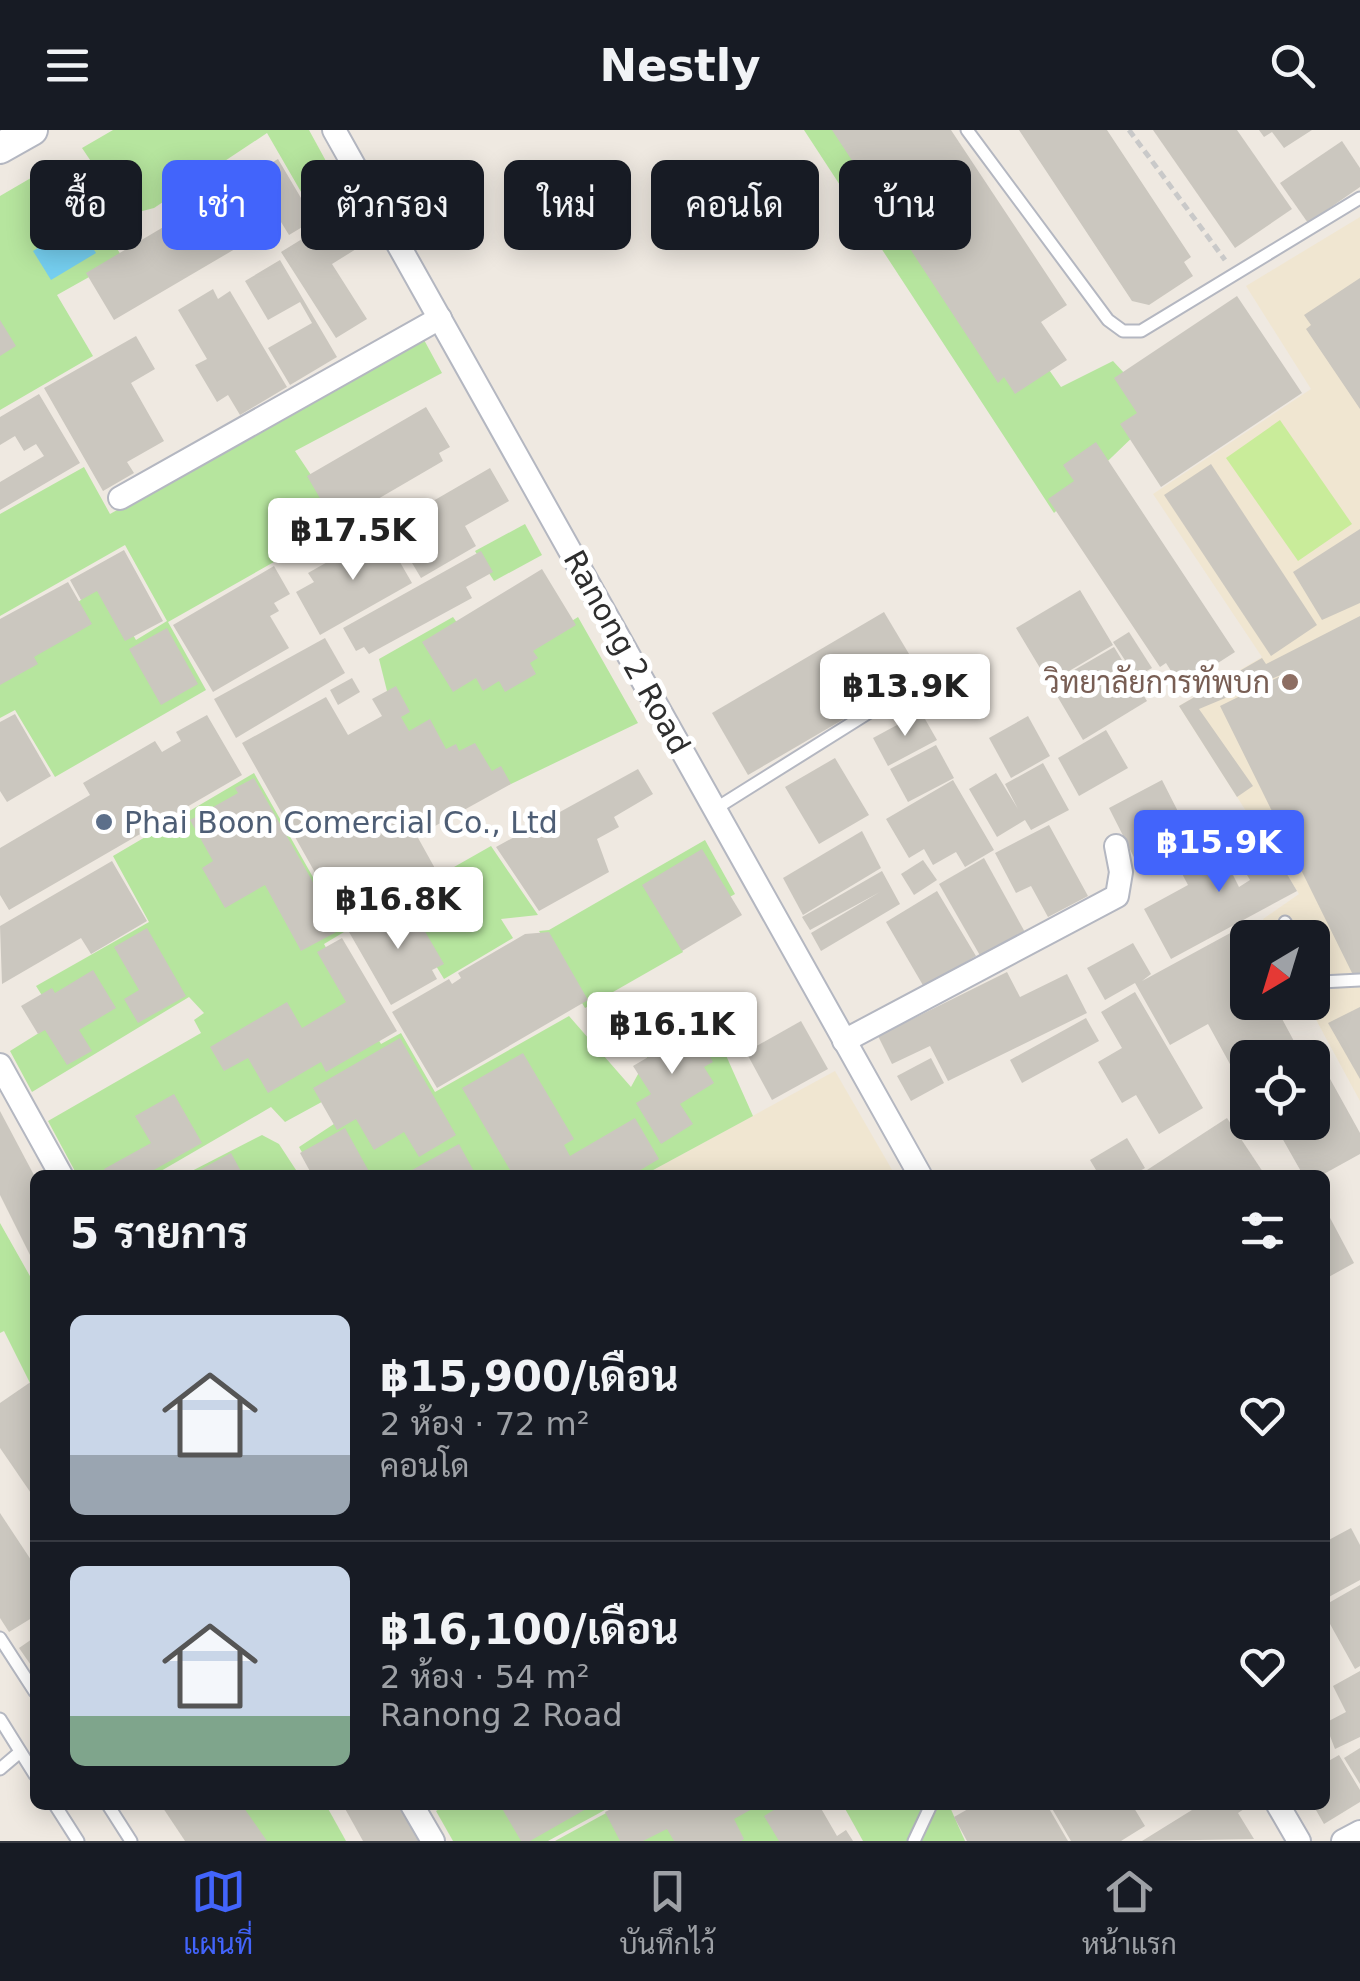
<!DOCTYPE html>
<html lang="th">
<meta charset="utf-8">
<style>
body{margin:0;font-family:"DejaVu Sans",Sarabun,sans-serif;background:#242831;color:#f1f3f6;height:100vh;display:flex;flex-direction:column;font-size:38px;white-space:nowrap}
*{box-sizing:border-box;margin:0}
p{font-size:32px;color:#9ea1a6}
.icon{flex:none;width:55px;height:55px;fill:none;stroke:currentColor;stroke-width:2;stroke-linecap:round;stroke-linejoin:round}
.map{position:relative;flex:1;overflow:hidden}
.drawer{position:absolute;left:30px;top:1040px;width:1300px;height:640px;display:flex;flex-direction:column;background:#171b24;border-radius:15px;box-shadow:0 5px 25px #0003}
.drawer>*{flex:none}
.top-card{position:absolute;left:30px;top:30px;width:1300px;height:90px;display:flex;gap:20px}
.needle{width:65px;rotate:218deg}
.buttons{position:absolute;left:1230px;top:790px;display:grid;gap:20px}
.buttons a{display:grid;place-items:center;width:100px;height:100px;border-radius:15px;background:#171b24;box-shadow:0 5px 25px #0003;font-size:50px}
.price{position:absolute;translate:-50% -85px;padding:0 22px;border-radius:10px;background:#fff;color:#222;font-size:32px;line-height:65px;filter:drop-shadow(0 2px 5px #0008)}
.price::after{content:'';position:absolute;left:50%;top:60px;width:30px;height:22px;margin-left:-15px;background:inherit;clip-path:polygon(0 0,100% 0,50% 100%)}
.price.active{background:#4264fb;color:#fff}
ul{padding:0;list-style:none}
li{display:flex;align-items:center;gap:30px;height:250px;padding:0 40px}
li+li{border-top:2px solid #363941}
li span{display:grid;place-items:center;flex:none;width:280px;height:200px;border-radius:15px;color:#555}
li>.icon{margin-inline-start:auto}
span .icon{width:120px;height:120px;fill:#fffc;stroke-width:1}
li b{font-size:42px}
h2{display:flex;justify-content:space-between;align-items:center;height:120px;padding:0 40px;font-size:42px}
.tag{padding:0 35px;border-radius:15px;background:#171b24;box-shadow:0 5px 25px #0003;font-size:35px;line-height:90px}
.tag.active{background:#4264fb;color:#fff}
header{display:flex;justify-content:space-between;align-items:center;height:130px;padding:0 40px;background:#171b24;font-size:45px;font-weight:600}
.menu{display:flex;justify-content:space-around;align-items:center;height:140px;border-top:2px solid #363941;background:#171b24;font-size:28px;color:#9ea1a6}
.menu a{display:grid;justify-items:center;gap:5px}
.menu .active{color:#4264fb}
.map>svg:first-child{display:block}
</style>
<header><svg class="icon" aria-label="menu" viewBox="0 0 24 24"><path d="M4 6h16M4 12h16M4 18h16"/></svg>Nestly<svg class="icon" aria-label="search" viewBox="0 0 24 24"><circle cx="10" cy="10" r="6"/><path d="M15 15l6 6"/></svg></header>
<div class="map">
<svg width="1360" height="1711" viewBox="0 0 1360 1711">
<rect width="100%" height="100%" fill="#efe9e1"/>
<g fill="#f0e6d1">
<polygon points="1360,87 1360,971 1307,873 1312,872 1312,808 1272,807 1263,789 1299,764 1179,576 1262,527 1153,364 1311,259 1246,156"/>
<polygon points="835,941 895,1045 644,1045"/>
</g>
<g fill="#b6e59e">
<polygon points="113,0 309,0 350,75 319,93 267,3 154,78 127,85 82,18"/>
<polygon points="804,0 882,0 1061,257 1113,231 1137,257 1141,299 1054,383"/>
<polygon points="60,31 123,128 57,165 93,226 0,280 0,66"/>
<polygon points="423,208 442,243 295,321 343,393 168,492 206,560 55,647 15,580 0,588 0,532 103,453 136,510 167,491 125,415 0,486 0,384 84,337 110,384"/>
<polygon points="525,394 542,425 494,451 475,421"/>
<polygon points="453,487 492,542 578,487 638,593 511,654 401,617 379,529"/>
<polygon points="254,643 344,802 324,814 381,914 401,903 435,962 569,886 631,957 673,880 700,867 753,986 644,1045 315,1045 299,1017 340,990 329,968 285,992 271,977 154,1045 77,1045 48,991 201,903 194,890 204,883 189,867 32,962 10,921 58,891 36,856 149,792 113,726"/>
<polygon points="705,710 735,764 671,800 683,822 585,878 539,801 549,800"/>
<polygon points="491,716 538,785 501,789 513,808 444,849 396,770"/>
<polygon points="262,1005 279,1014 296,1040 294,1045 184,1045"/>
<polygon points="0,1093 35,1155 35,1263 4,1201 0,1203"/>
<polygon points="217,1675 326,1675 346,1711 243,1711"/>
<polygon points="446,1675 614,1675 548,1711 453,1711 436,1681"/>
<polygon points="798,1675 792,1711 555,1711 617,1677"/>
<polygon points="843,1675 949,1675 965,1711 863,1711"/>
</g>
<polygon fill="#c9ec9a" points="1280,290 1352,394 1298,431 1226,328"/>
<polygon fill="#75cff0" points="78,94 96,123 51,150 33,121"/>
<g fill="#cbc7bf">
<polygon points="832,0 951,0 1067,175 1041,192 1067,230 1015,264 1004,247 998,253"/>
<polygon points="1019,0 1107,0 1191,127 1184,132 1193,146 1149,175 1132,171"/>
<polygon points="1153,0 1237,0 1292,79 1235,118"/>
<polygon points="1259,0 1312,0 1284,18 1272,2 1264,7"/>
<polygon points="1342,11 1360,38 1360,57 1308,93 1280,53"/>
<polygon points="278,29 314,90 289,105 281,92 114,190 86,143"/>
<polygon points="349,80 369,111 332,134 367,189 336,208 281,122"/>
<polygon points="280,130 337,227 290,255 268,218 312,193 300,172 268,190 245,151"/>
<polygon points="1360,148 1360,279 1306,199 1311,195 1304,185"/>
<polygon points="213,159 218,169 230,161 287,257 240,285 228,265 217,272 195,235 207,229 178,180"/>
<polygon points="1237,166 1302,263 1161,357 1120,294 1137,283 1114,248"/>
<polygon points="0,190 16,216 0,226"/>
<polygon points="136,206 155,239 131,253 164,311 127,332 134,343 103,361 44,258"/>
<polygon points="39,264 80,333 0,380 0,352 44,326 36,314 24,321 15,306 0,315 0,287"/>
<polygon points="426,277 450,317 439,323 443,331 335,394 307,346"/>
<polygon points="1096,312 1235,522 1207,540 1204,535 1178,552 1166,533 1160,537 1048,369 1074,351 1063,335"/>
<polygon points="1211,334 1317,495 1271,526 1164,365"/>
<polygon points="490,338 509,371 465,396 476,416 421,448 390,396"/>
<polygon points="1360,399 1360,473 1322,490 1293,442"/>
<polygon points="382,401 412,453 320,505 296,462 314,452 308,443"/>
<polygon points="124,420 163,491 125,511 97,461 81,470 70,450"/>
<polygon points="481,421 493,442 466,457 472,468 369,524 364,517 356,521 343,498"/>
<polygon points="274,436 290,464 274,473 279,481 270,486 289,518 213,562 173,495"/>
<polygon points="542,439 576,495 533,521 538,528 530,533 536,544 505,562 499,551 483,561 476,548 453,562 422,512"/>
<polygon points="68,452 92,494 34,527 38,534 0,555 0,489"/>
<polygon points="1080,460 1113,515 1049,553 1016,498"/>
<polygon points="884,482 921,544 748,645 712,583"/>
<polygon points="1360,486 1360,844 1354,847 1220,576 1295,539 1199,579 1253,656 1237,667 1179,576 1262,528 1266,534"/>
<polygon points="167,498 198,554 161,575 129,519"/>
<polygon points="1129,502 1152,538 1136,547 1113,512"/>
<polygon points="325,508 345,543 236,608 214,569"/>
<polygon points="1114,517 1147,571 1083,610 1050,554"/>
<polygon points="352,548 360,562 338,575 330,560"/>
<polygon points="396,556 410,582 401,587 409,601 430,589 446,619 456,614 459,621 475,613 492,641 501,636 511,654 417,706 437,742 344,794 242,613 326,567 348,605 382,586 372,569"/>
<polygon points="921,582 937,610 888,636 873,608"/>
<polygon points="15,584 51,646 7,672 0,661 0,592"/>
<polygon points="207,585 242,645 9,780 0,765 0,718 90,665 83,653 155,611 162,622 181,611 176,602"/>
<polygon points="1028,586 1050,626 1011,648 989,608"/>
<polygon points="1106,600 1128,638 1079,666 1058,628"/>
<polygon points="936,615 954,648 908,672 890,639"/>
<polygon points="835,628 869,685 819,714 785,657"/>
<polygon points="1043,633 1069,680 1031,700 1025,690 997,707 969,659 996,643 1018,679 1005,654"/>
<polygon points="638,639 653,664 614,687 619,697 597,709 609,742 539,781 496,717"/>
<polygon points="254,648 340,800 301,821 265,755 225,778 202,738 213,731 190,690 238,663 235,658"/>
<polygon points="953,650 994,720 965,737 956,722 933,735 924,719 909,728 886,689"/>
<polygon points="1162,650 1195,715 1183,721 1187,729 1157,744 1148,735 1140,739 1109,678"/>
<polygon points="1049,695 1088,766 1048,787 1031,756 1016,763 995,723"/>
<polygon points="1259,697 1297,761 1171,829 1144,779 1188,755 1178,736 1208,720 1217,736 1226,731 1239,757 1250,750 1229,715"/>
<polygon points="862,701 881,738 803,785 783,748"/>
<polygon points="702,719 742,785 682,821 642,755"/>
<polygon points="984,728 1026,804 982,829 939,754"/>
<polygon points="923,730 937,750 914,765 901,744"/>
<polygon points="112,731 147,791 91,824 81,808 2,854 0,796"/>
<polygon points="882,741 900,774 821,821 811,803 880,762 810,800 802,787"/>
<polygon points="937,761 976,826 924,857 886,792"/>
<polygon points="400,773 406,782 412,779 444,834 432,840 437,849 391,875 349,802"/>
<polygon points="147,798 186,866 138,893 124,869 139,860 114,817"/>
<polygon points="1234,801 1248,826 1248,872 1273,872 1303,928 1248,928 1248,967 1208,894 1170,915 1135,853 1105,870 1087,838 1133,813 1151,844 1142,851"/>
<polygon points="549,802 588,870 437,958 392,882 449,849 452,854 461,848 458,843 525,804"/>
<polygon points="342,808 397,901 326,942 321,932 268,963 248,928 224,941 210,917 287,872 302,898 346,872 317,822"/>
<polygon points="93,840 116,878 79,900 92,921 67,935 45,900 38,904 21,876 52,858 55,863"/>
<polygon points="1007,842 1020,867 1067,844 1087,883 948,951 930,916 892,934 878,906"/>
<polygon points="1135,862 1203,978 1159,1004 1136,965 1122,973 1098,932 1122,918 1101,882"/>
<polygon points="1360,877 1360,949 1328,893"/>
<polygon points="685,886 713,932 704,937 714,953 680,974 693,994 661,1014 636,973 651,964 633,936 650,926 641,913"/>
<polygon points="1086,888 1099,911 1022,953 1010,930"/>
<polygon points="801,891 828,939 772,970 746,922"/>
<polygon points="400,908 456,1005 419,1027 404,1002 374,1020 356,989 337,1000 313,958"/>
<polygon points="523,923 574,1009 564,1015 570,1026 635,988 659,1029 632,1045 513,1045 462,958"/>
<polygon points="931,928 944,953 911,971 897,946"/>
<polygon points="1329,947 1360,1003 1360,1024 1322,1045 1303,1045 1273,992 1312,992 1312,956"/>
<polygon points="174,964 202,1013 145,1045 107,1045 104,1039 151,1013 135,986"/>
<polygon points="0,981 35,1047 32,1129 0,1065"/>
<polygon points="1227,988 1265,1045 1150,1045 1147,1040"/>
<polygon points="345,998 371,1045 312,1045 300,1023"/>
<polygon points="1127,1008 1145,1038 1133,1045 1099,1045 1090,1030"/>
<polygon points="459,1014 476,1045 403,1045"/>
<polygon points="231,1023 243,1045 190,1045"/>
<polygon points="1328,1084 1354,1133 1325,1149 1325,1086"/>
<polygon points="35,1249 35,1369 0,1318 0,1273"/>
<polygon points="0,1383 35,1436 35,1486 9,1502 0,1488"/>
<polygon points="1351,1398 1360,1415 1360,1450 1327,1468 1325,1412"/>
<polygon points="1360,1455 1360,1536 1355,1539 1325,1485 1325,1475"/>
<polygon points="35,1507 35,1541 19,1518"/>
<polygon points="1360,1541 1360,1607 1335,1619 1325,1593 1346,1582 1333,1556"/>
<polygon points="1360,1618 1360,1654 1344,1628"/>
<polygon points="1339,1625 1360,1660 1360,1672 1324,1694 1313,1675 1325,1675 1325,1633"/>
<polygon points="161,1675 242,1675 267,1711 185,1711"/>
<polygon points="343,1675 400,1675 420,1711 363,1711"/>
<polygon points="500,1675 583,1675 586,1679 530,1711 521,1711"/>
<polygon points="619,1675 752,1675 754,1678 734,1689 744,1709 741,1711 674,1711 667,1699 643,1711 620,1711 605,1682"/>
<polygon points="782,1675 819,1675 837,1706 846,1700 853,1711 779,1711 764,1686"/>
<polygon points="975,1675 1047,1675 1068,1711 967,1711 954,1687"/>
<polygon points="1050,1675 1138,1675 1134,1678 1145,1696 1121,1711 1071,1711"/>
<polygon points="1200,1675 1250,1675 1238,1683 1254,1709 1142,1711"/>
</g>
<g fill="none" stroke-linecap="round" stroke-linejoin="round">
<g stroke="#b4b7c1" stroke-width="15">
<g id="service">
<polyline points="967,0 1108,190 1123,201 1141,201 1360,68"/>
<polyline points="715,679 876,578"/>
<polyline points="1285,792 1294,808"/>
<polyline points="1312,838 1321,852 1360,850"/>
<polyline points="0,1508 35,1562"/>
<polyline points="0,1589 35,1645"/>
<polyline points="0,1639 20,1622"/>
<polyline points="55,1675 78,1711"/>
<polyline points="108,1675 131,1711"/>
<polyline points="914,1711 931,1675"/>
</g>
</g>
<g stroke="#b4b7c1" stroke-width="26">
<g id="minor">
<polyline points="334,0 920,1045"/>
<polyline points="120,368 440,188"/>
<polyline points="844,911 1117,766 1121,742 1116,716"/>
<polyline points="0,935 61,1045"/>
<polyline points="412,1675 433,1711"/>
<polyline points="1278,1675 1299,1711"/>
<polyline points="1343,1711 1360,1702"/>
</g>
</g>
<g stroke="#b4b7c1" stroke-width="34">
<polyline id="tertiary" points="0,18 32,0"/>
</g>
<polyline stroke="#c9c9c9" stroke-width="5" stroke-dasharray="8 5" stroke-linecap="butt" points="1129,0 1225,130"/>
<use href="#service" stroke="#fff" stroke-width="11"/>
<use href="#minor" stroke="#fff" stroke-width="22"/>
<use href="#tertiary" stroke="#fff" stroke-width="30"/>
</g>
<circle fill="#8d6e63" stroke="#fff" stroke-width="4" cx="1290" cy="552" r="10"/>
<circle fill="#5c6f8a" stroke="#fff" stroke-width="4" cx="104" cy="692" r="10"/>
<g text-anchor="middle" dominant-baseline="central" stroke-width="10" stroke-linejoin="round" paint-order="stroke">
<g font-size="30" fill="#2e2e2e" stroke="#fff">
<text transform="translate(627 522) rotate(61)">Ranong 2 Road</text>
</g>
<g font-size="30" fill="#785e54" stroke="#fff" text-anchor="end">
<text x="1270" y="552">วิทยาลัยการทัพบก</text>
</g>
<g font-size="30" fill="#4e5e75" stroke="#fff" text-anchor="start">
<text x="124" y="692">Phai Boon Comercial Co., Ltd</text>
</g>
</g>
</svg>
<div class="buttons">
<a><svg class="needle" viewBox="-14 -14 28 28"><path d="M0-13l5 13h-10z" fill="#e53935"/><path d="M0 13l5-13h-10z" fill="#9ea1a6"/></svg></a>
<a><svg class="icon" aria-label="locate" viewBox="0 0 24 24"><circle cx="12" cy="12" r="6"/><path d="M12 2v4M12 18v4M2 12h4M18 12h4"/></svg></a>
</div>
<b class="price" style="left:353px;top:453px">฿17.5K</b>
<b class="price" style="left:905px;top:609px">฿13.9K</b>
<b class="price active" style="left:1219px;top:765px">฿15.9K</b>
<b class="price" style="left:398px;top:822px">฿16.8K</b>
<b class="price" style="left:672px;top:947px">฿16.1K</b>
<div class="top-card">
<a class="tag">ซื้อ</a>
<a class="tag active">เช่า</a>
<a class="tag">ตัวกรอง</a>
<a class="tag">ใหม่</a>
<a class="tag">คอนโด</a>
<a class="tag">บ้าน</a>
</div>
<section class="drawer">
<h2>5 รายการ<svg class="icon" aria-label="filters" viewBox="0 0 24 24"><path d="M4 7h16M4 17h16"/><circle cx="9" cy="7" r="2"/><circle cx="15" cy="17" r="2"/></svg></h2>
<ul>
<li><span style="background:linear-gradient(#c9d6e8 70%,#9aa5b1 0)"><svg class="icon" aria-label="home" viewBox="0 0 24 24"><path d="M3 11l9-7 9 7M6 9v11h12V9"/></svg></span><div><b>฿15,900/เดือน</b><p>2 ห้อง · 72 m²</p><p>คอนโด</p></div><svg class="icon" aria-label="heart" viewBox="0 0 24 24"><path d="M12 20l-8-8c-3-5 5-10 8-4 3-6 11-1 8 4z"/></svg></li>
<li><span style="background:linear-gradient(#c9d6e8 75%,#7fa58c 0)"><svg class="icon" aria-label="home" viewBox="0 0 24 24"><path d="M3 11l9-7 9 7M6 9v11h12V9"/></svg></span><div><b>฿16,100/เดือน</b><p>2 ห้อง · 54 m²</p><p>Ranong 2 Road</p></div><svg class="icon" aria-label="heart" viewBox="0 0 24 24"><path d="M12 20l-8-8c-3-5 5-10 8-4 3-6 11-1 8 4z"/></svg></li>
</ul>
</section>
</div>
<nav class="menu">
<a class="active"><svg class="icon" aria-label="map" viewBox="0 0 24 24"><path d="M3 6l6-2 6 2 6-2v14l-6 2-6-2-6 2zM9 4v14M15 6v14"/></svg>แผนที่</a>
<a><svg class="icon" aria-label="saved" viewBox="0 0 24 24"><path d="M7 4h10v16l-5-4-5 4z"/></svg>บันทึกไว้</a>
<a><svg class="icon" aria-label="home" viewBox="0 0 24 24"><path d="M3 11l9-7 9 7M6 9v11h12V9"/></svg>หน้าแรก</a>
</nav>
